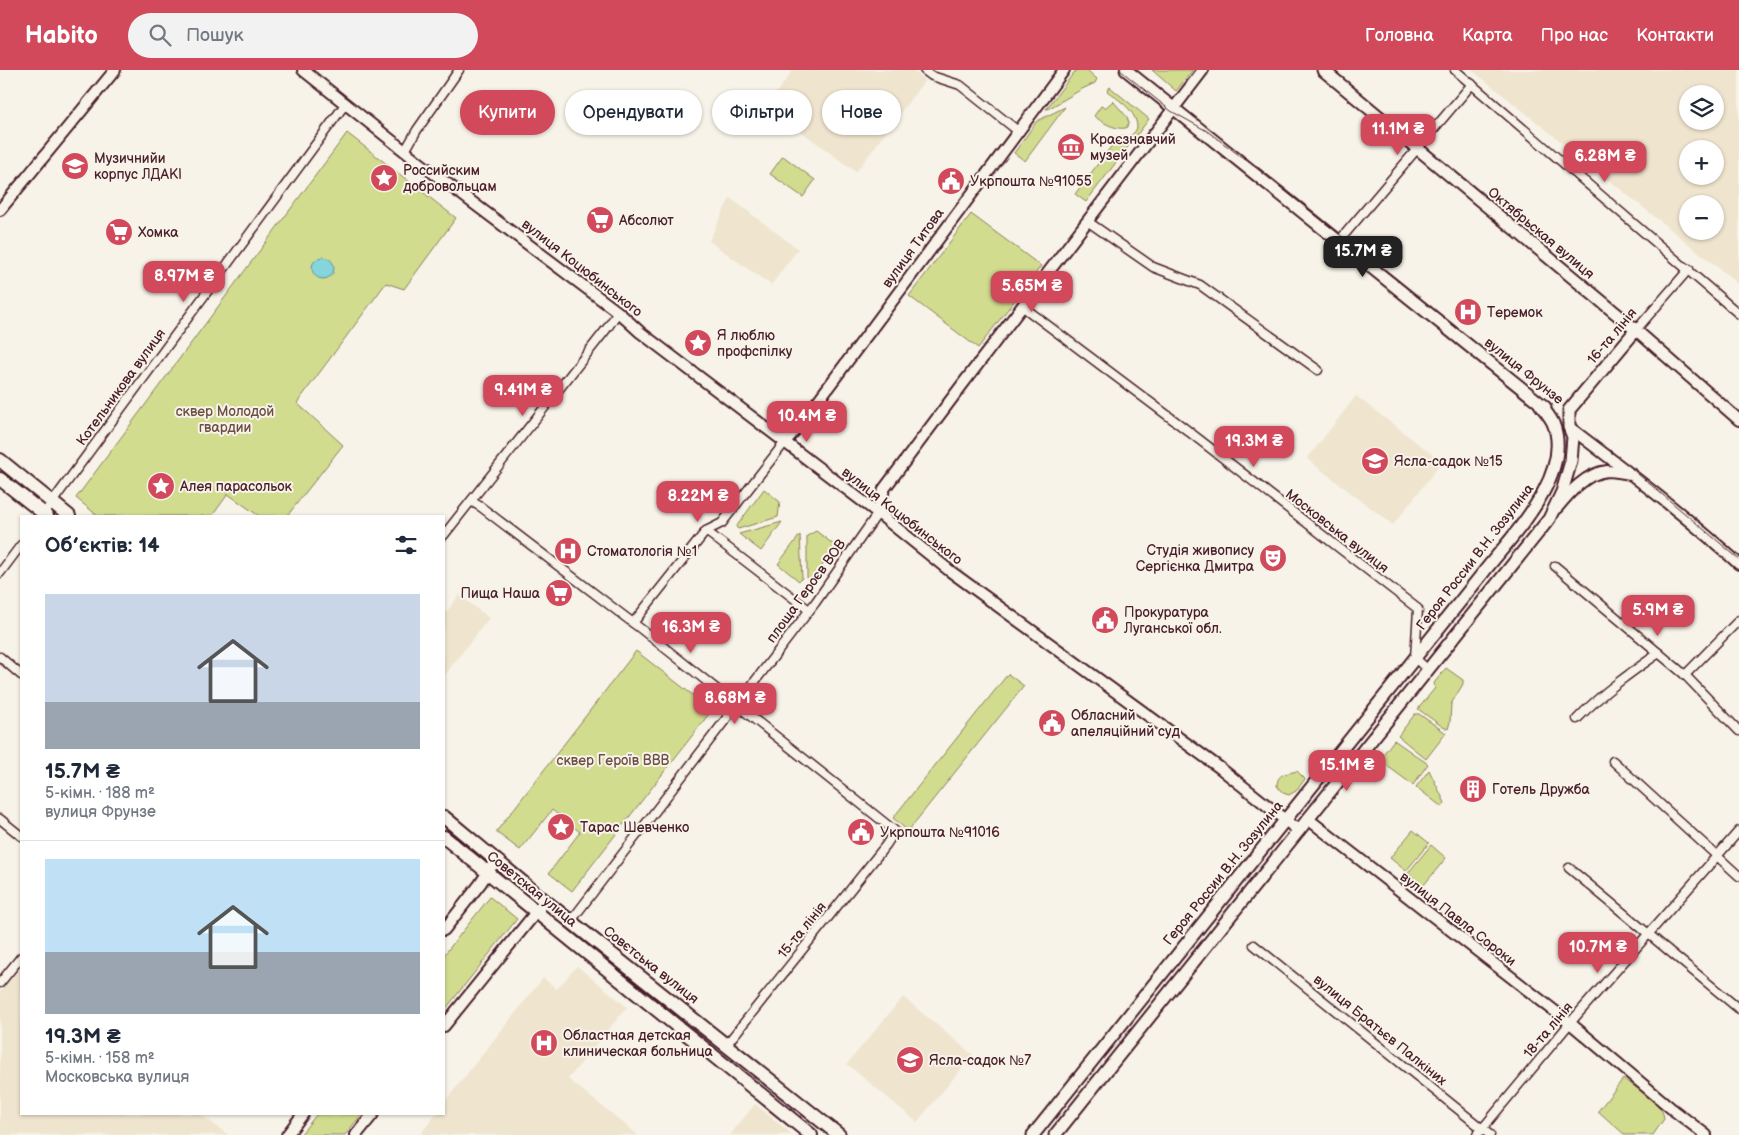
<!DOCTYPE html>
<html lang="uk">
<meta charset="utf-8">
<style>
body{margin:0;font-family:"Balsamiq Sans",sans-serif;background:#f2f2f3;color:#1f2937;height:100vh;display:flex;flex-direction:column;font-size:19px;white-space:nowrap}
*{box-sizing:border-box;margin:0}
p{font-size:16px;color:#747a83}
.icon{flex:none;width:28px;height:28px;fill:none;stroke:currentColor;stroke-width:2;stroke-linecap:round;stroke-linejoin:round}
.map{position:relative;flex:1;overflow:hidden}
.sheet{position:absolute;left:20px;top:445px;width:425px;height:600px;display:flex;flex-direction:column;background:#fff;border-radius:0px;box-shadow:0 1px 4px #0004}
.sheet>*{flex:none}
.guide{position:absolute;left:460px;top:20px;width:475px;height:45px;display:flex;gap:10px}
.tools{position:absolute;left:1679px;top:15px;display:grid;gap:10px}
.tools a{display:grid;place-items:center;width:45px;height:45px;border-radius:50%;background:#fff;box-shadow:0 1px 4px #0004;font-size:25px}
.price{position:absolute;translate:-50% -42px;padding:0 11px;border-radius:10px;background:#d1495b;color:#fff;font-size:16px;line-height:32px;filter:drop-shadow(0 1px 2px #0008)}
.price::after{content:'';position:absolute;left:50%;top:30px;width:15px;height:11px;margin-left:-8px;background:inherit;clip-path:polygon(0 0,100% 0,50% 100%)}
.price.current{background:#222;color:#fff}
ul{padding:0;list-style:none}
li{display:grid;align-content:center;gap:10px;height:265px;padding:0 25px}
li+li{border-top:1px solid #e0e1e3}
li span{display:grid;place-items:center;height:155px;border-radius:0px;color:#555}
li>.icon{margin-inline-start:auto}
span .icon{width:90px;height:90px;fill:#fffc;stroke-width:1}
li b{font-size:21px}
h2{display:flex;justify-content:space-between;align-items:center;height:60px;padding:0 25px;font-size:21px}
.chip{padding:0 18px;border-radius:22px;background:#fff;box-shadow:0 1px 4px #0004;font-size:18px;line-height:45px}
.chip.current{background:#d1495b;color:#fff}
header{display:flex;align-items:center;gap:30px;box-sizing:border-box;height:70px;padding:0 25px;background:#d1495b;color:#fff}
header strong{font-size:24px}
nav{display:flex;gap:28px;margin-inline-start:auto;font-size:18px}
.search{width:350px;height:45px;background:#f2f2f3;display:flex;align-items:center;gap:12px;box-sizing:border-box;padding:0 18px;border-radius:28px;color:#747a83;font-size:19px}
.map>svg:first-child{display:block}
</style>
<header>
<strong>Habito</strong>
<div class="search"><svg class="icon" aria-label="search" viewBox="0 0 24 24"><circle cx="10" cy="10" r="6"/><path d="M15 15l6 6"/></svg>Пошук</div>
<nav><a>Головна</a><a>Карта</a><a>Про нас</a><a>Контакти</a></nav>
</header>
<div class="map">
<svg width="1739" height="1065" viewBox="0 0 1739 1065">
<rect width="100%" height="100%" fill="#f7f3e8"/>
<filter id="ink" filterUnits="userSpaceOnUse"><feTurbulence type="fractalNoise" baseFrequency=".02" numOctaves="2"/><feDisplacementMap in="SourceGraphic" scale="10" xChannelSelector="R" yChannelSelector="G"/><feConvolveMatrix kernelMatrix="1 2 1 2 8 2 1 2 1" color-interpolation-filters="sRGB"/></filter>
<g filter="url(#ink)">
<g fill="#efe4ce" fill-rule="evenodd">
<polygon points="793,0 912,0 925,10 856,102 767,36"/>
<path d="M 1472,0 L 1739,0 L 1739,215 L 1726,204 ZM 1688,24 L 1715,24 L 1715,51 L 1688,51 ZM 1688,79 L 1715,79 L 1715,106 L 1688,106 ZM 1688,134 L 1715,134 L 1715,161 L 1688,161 Z"/>
<polygon points="514,17 526,25 508,48 512,51 501,65 478,47 488,34 497,40"/>
<polygon points="730,128 798,179 771,215 709,171"/>
<polygon points="1356,326 1442,392 1393,455 1307,389"/>
<polygon points="459,525 489,548 444,606 444,545"/>
<polygon points="577,896 627,937 568,1009 638,1065 420,1065 436,1044 444,1044 444,1033 543,908 557,919"/>
<polygon points="21,897 21,1044 200,1044 228,1065 0,1065 0,922"/>
<polygon points="903,927 973,985 917,1052 847,994"/>
<polygon points="755,1034 793,1065 730,1065"/>
</g>
<g fill="#d1dc8f" stroke="#8e7e5d">
<polygon points="1076,0 1087,0 1097,9 1095,13 1082,19 1048,39 1046,39"/>
<polygon points="1152,0 1193,0 1176,21"/>
<path d="M 1110,17 L 1149,49 L 1086,132 L 1075,124 L 1113,74 L 1116,66 C 1125,68 1133,67 1137,58 C 1137,41 1119,30 1107,21 Z"/>
<path d="M 1113,31 L 1127,47 L 1129,53 L 1126,58 C 1114,60 1102,52 1094,46 L 1101,36 L 1105,38 Z"/>
<polygon points="1065,37 1025,91 1014,83 1037,51"/>
<polygon points="347,63 456,148 404,219 386,213 297,333 343,375 287,446 259,446 228,424 212,446 98,446 76,428"/>
<polygon points="783,86 815,110 803,127 770,104"/>
<polygon points="971,144 1041,196 978,278 909,226"/>
<polygon points="764,419 780,432 778,447 738,459 736,457"/>
<polygon points="782,452 761,481 739,464"/>
<polygon points="816,461 837,477 811,510 807,508 807,466"/>
<polygon points="800,465 802,508 799,511 778,494"/>
<polygon points="636,581 712,640 572,821 549,803 580,762 552,740 520,780 496,762"/>
<polygon points="1446,598 1463,610 1463,614 1451,634 1450,652 1448,659 1443,657 1418,639 1435,618 1434,613"/>
<polygon points="1008,604 1024,616 908,761 893,748"/>
<polygon points="1415,644 1419,644 1446,663 1426,689 1398,666"/>
<polygon points="1394,670 1428,694 1413,715 1379,690"/>
<polygon points="1429,700 1445,733 1442,737 1416,717"/>
<path d="M 1297,701 L 1305,709 L 1296,721 L 1289,725 L 1283,723 L 1277,716 C 1277,703 1286,704 1297,701 Z"/>
<polygon points="1413,760 1429,773 1406,801 1390,788"/>
<polygon points="1431,775 1446,788 1423,816 1408,803"/>
<polygon points="490,827 517,849 444,941 444,885"/>
<path d="M 1623,1009 C 1635,1017 1664,1033 1664,1049 L 1653,1065 L 1625,1065 L 1598,1041 Z"/>
<polygon points="317,1044 362,1044 345,1065 300,1065"/>
</g>
<circle fill="#84d5dc" stroke="#6d8c95" cx="323" cy="198" r="11"/>
<g fill="none" stroke-linecap="round" stroke-linejoin="round">
<g stroke="#4a1f2b" stroke-width="11">
<g id="minor">
<polyline points="924,0 932,6 960,15 1018,61"/>
<polyline points="1455,0 1739,244"/>
<polyline points="405,81 417,60 459,0"/>
<polyline points="1087,151 1153,197 1200,215 1318,300"/>
<polyline points="1339,171 1472,14"/>
<polyline points="1022,236 1183,357 1418,539 1415,588 1427,599"/>
<polyline points="1636,260 1689,199"/>
<polyline points="471,431 481,437 641,559 895,761 886,775 727,974"/>
<polyline points="42,446 346,33"/>
<polyline points="706,461 809,540"/>
<polyline points="444,465 608,257 618,242"/>
<polyline points="1555,496 1685,605 1739,661"/>
<polyline points="0,503 21,475"/>
<polyline points="633,553 706,461 722,453 785,372"/>
<polyline points="0,587 21,605"/>
<polyline points="1685,605 1739,550"/>
<path d="M 1577,649 C 1602,623 1630,603 1659,583"/>
<polyline points="1613,691 1739,806"/>
<polyline points="0,749 21,766"/>
<polyline points="1569,798 1739,939"/>
<polyline points="571,851 815,533 878,443"/>
<polyline points="1254,875 1490,1065"/>
<polyline points="0,913 21,887"/>
<polyline points="1477,1065 1570,953 1739,761"/>
</g>
</g>
<g stroke="#4a1f2b" stroke-width="14">
<g id="tertiary">
<polyline points="303,0 416,90 618,242 640,262 878,443 950,501 1220,698 1299,761"/>
<polyline points="0,140 115,0"/>
<polyline points="1636,260 1739,350"/>
<path d="M 1569,357 C 1627,401 1685,445 1739,494"/>
<polyline points="785,372 803,351 1064,0"/>
<path d="M 1557,438 C 1569,423 1586,403 1607,401 C 1615,401 1623,403 1631,404"/>
<polyline points="878,443 884,419 962,315 1203,0"/>
<polyline points="1308,749 1570,953 1672,1039 1706,1065"/>
<polyline points="444,860 480,814 496,790"/>
<polyline points="444,956 541,836"/>
<polyline points="287,1065 303,1044"/>
<polyline points="356,1065 373,1044"/>
</g>
</g>
<g stroke="#4a1f2b" stroke-width="15">
<g id="secondary">
<polyline points="1126,0 1545,337"/>
<path d="M 1033,1065 L 1483,503 C 1512,466 1574,404 1553,353 C 1550,346 1544,340 1540,334"/>
<path d="M 1055,1065 C 1220,860 1383,653 1549,449 L 1562,422 L 1571,391 L 1573,367 L 1569,357 L 1569,340 L 1636,260 L 1323,0"/>
</g>
</g>
<g stroke="#4a1f2b" stroke-width="16">
<g id="primary">
<polyline points="0,390 69,446"/>
<polyline points="0,409 47,446"/>
<polyline points="444,747 545,831 839,1065"/>
<polyline points="444,767 811,1065"/>
</g>
</g>
<use href="#minor" stroke="#f7f3e8" stroke-width="8"/>
<use href="#tertiary" stroke="#f7f3e8" stroke-width="10"/>
<use href="#secondary" stroke="#f7f3e8" stroke-width="11"/>
<use href="#primary" stroke="#f7f3e8" stroke-width="12"/>
<g stroke="#4a1f2b" stroke-width="1">
<polyline points="1120,0 1171,41 1207,61 1255,97 1553,335"/>
<polyline points="1632,399 1739,489"/>
</g>
</g>
</g>
<defs>
<g id="museum-disc" transform="scale(1.4375)"><circle r="9.5" fill="#d1495b" stroke="#f7f3e8"/><path d="M0-6L6-3V-2H-6V-3ZM-5-1h2V3h-2ZM-1-1h2V3h-2ZM3-1h2V3H3ZM-6 4H6V6H-6Z" fill="#fff"/></g>
<g id="university-disc" transform="scale(1.4375)"><circle r="9.5" fill="#d1495b" stroke="#f7f3e8"/><path d="M0-5L7-2L0 1L-7-2ZM-4 1L0 2.5L4 1V4Q0 6-4 4Z" fill="#fff"/></g>
<g id="sight-disc" transform="scale(1.4375)"><circle r="9.5" fill="#d1495b" stroke="#f7f3e8"/><path d="M0-6L1.8-2.2L6-1.7L2.9 1.2L3.7 5.4L0 3.3L-3.7 5.4L-2.9 1.2L-6-1.7L-1.8-2.2Z" fill="#fff"/></g>
<g id="civic-disc" transform="scale(1.4375)"><circle r="9.5" fill="#d1495b" stroke="#f7f3e8"/><path d="M-.6-6.5H3V-4.5H.6V-3L4-1V1h2V6H-6V1h2V-1L-.6-3ZM-1.2 2.5V6h2.4V2.5Z" fill="#fff"/></g>
<g id="supermarket-disc" transform="scale(1.4375)"><circle r="9.5" fill="#d1495b" stroke="#f7f3e8"/><path d="M-6-5.5h2.5l.6 2H6L4.5 2H-2.5L-4.4-4H-6ZM-1.5 3.2a1.3 1.3 0 1 0 .1 0ZM3 3.2a1.3 1.3 0 1 0 .1 0Z" fill="#fff"/></g>
<g id="hospital-disc" transform="scale(1.4375)"><circle r="9.5" fill="#d1495b" stroke="#f7f3e8"/><path d="M-5-5h3v3.5h4V-5h3V5h-3V1.5h-4V5h-3Z" fill="#fff"/></g>
<g id="school-disc" transform="scale(1.4375)"><circle r="9.5" fill="#d1495b" stroke="#f7f3e8"/><path d="M0-5L7-2L0 1L-7-2ZM-4 1L0 2.5L4 1V4Q0 6-4 4Z" fill="#fff"/></g>
<g id="theatre-disc" transform="scale(1.4375)"><circle r="9.5" fill="#d1495b" stroke="#f7f3e8"/><path d="M-5-5.5Q0-4 5-5.5V0Q5 5 0 6Q-5 5-5 0ZM-3.3-2.5H-1v1.5H-3.3ZM1-2.5H3.3v1.5H1ZM-2.8 1Q0 5.5 2.8 1Z" fill="#fff"/></g>
<g id="building-disc" transform="scale(1.4375)"><circle r="9.5" fill="#d1495b" stroke="#f7f3e8"/><path d="M-4-6H4V6H1V3H-1V6H-4ZM-2.5-4.3h1.7v1.8h-1.7ZM.8-4.3h1.7v1.8H.8ZM-2.5-1h1.7V.8h-1.7ZM.8-1h1.7V.8H.8Z" fill="#fff"/></g>
</defs>
<g fill-rule="evenodd">
<use href="#museum-disc" x="1071" y="77"/>
<use href="#university-disc" x="75" y="96"/>
<use href="#sight-disc" x="384" y="108"/>
<use href="#civic-disc" x="951" y="111"/>
<use href="#supermarket-disc" x="600" y="150"/>
<use href="#supermarket-disc" x="119" y="162"/>
<use href="#hospital-disc" x="1468" y="242"/>
<use href="#sight-disc" x="698" y="273"/>
<use href="#school-disc" x="1375" y="391"/>
<use href="#sight-disc" x="161" y="416"/>
<use href="#hospital-disc" x="568" y="481"/>
<use href="#theatre-disc" x="1273" y="488"/>
<use href="#supermarket-disc" x="559" y="523"/>
<use href="#civic-disc" x="1105" y="550"/>
<use href="#civic-disc" x="1052" y="653"/>
<use href="#building-disc" x="1473" y="719"/>
<use href="#sight-disc" x="561" y="757"/>
<use href="#civic-disc" x="861" y="762"/>
<use href="#hospital-disc" x="544" y="973"/>
<use href="#school-disc" x="910" y="990"/>
</g>
<g text-anchor="middle" dominant-baseline="central" stroke-width="4" stroke-linejoin="round" paint-order="stroke">
<g font-size="14" fill="#4a1f2b" stroke="#f7f3e8" text-anchor="start">
<text x="1090" y="69">Краєзнавчий<tspan x="1090" dy="16">музей</tspan></text>
<text x="94" y="88">Музичнийи<tspan x="94" dy="16">корпус ЛДАКІ</tspan></text>
<text x="403" y="100">Pоссийским<tspan x="403" dy="16">добровольцам</tspan></text>
<text x="970" y="111">Укрпошта №91055</text>
<text x="619" y="150">Абсолют</text>
<text x="138" y="162">Хомка</text>
<text x="1487" y="242">Теремок</text>
<text x="717" y="265">Я люблю<tspan x="717" dy="16">профспілку</tspan></text>
<text x="1394" y="391">Ясла-садок №15</text>
<text x="180" y="416">Алея парасольок</text>
<text x="1254" y="480" text-anchor="end">Студія живопису<tspan x="1254" dy="16">Сергієнка Дмитра</tspan></text>
<text x="587" y="481">Стоматологія №1</text>
<text x="540" y="523" text-anchor="end">Пища Наша</text>
<text x="1124" y="542">Прокуратура<tspan x="1124" dy="16">Луганської обл.</tspan></text>
<text x="1071" y="645">Обласний<tspan x="1071" dy="16">апеляційний суд</tspan></text>
<text x="1492" y="719">Готель Дружба</text>
<text x="580" y="757">Тарас Шевченко</text>
<text x="880" y="762">Укрпошта №91016</text>
<text x="563" y="965">Областная детская<tspan x="563" dy="16">клиническая больница</tspan></text>
<text x="929" y="990">Ясла-садок №7</text>
</g>
<g font-size="14" fill="#4a1f2b" stroke="#f7f3e8">
<text transform="translate(1541 163) rotate(40)">Октябрьская вулиця</text>
<text transform="translate(913 178) rotate(-54)">вулиця Титова</text>
<text transform="translate(582 198) rotate(38)">вулиця Коцюбинського</text>
<text transform="translate(1612 266) rotate(-50)">16-та лінія</text>
<text transform="translate(1524 301) rotate(39)">вулиця Фрунзе</text>
<text transform="translate(121 317) rotate(-54)">Котельникова вулиця</text>
<text transform="translate(902 446) rotate(38)">вулиця Коцюбинського</text>
<text transform="translate(1337 461) rotate(38)">Московська вулиця</text>
<text transform="translate(1475 487) rotate(-52)">Героя России В.Н. Зозулина</text>
<text transform="translate(806 521) rotate(-54)">площа Героєв ВОВ</text>
<text transform="translate(1223 803) rotate(-51)">Героя России В.Н. Зозулина</text>
<text transform="translate(532 819) rotate(39)">Советская улица</text>
<text transform="translate(1458 849) rotate(38)">вулиця Павла Сороки</text>
<text transform="translate(802 860) rotate(-51)">15-та лінія</text>
<text transform="translate(651 895) rotate(38)">Совєтська вулиця</text>
<text transform="translate(1380 960) rotate(39)">вулиця Братьєв Палкіних</text>
<text transform="translate(1548 960) rotate(-50)">18-та лінія</text>
</g>
<g font-size="14" fill="#6c4e44" stroke="#f7f3e8">
<text x="225" y="341">сквер Молодой<tspan x="225" dy="16">гвардии</tspan></text>
<text x="613" y="690">сквер Героїв ВВВ</text>
</g>
</g>
</svg>
<div class="tools">
<a><svg class="icon" aria-label="layers" viewBox="0 0 24 24"><path d="M12 4l9 5-9 5-9-5zM3 14l9 5 9-5"/></svg></a>
<a>+</a>
<a>−</a>
</div>
<b class="price" style="left:1398px;top:86px">11.1M ₴</b>
<b class="price" style="left:1605px;top:113px">6.28M ₴</b>
<b class="price current" style="left:1363px;top:208px">15.7M ₴</b>
<b class="price" style="left:184px;top:233px">8.97M ₴</b>
<b class="price" style="left:1032px;top:243px">5.65M ₴</b>
<b class="price" style="left:523px;top:347px">9.41M ₴</b>
<b class="price" style="left:807px;top:373px">10.4M ₴</b>
<b class="price" style="left:1254px;top:398px">19.3M ₴</b>
<b class="price" style="left:698px;top:453px">8.22M ₴</b>
<b class="price" style="left:1658px;top:567px">5.9M ₴</b>
<b class="price" style="left:691px;top:584px">16.3M ₴</b>
<b class="price" style="left:735px;top:655px">8.68M ₴</b>
<b class="price" style="left:1347px;top:722px">15.1M ₴</b>
<b class="price" style="left:1598px;top:904px">10.7M ₴</b>
<div class="guide">
<a class="chip current">Купити</a>
<a class="chip">Орендувати</a>
<a class="chip">Фільтри</a>
<a class="chip">Нове</a>
</div>
<section class="sheet">
<h2>Об’єктів: 14<svg class="icon" aria-label="filters" viewBox="0 0 24 24"><path d="M4 7h16M4 17h16"/><circle cx="9" cy="7" r="2"/><circle cx="15" cy="17" r="2"/></svg></h2>
<ul>
<li><span style="background:linear-gradient(#c9d6e8 70%,#9aa5b1 0)"><svg class="icon" aria-label="home" viewBox="0 0 24 24"><path d="M3 11l9-7 9 7M6 9v11h12V9"/></svg></span><div><b>15.7M ₴</b><p>5-кімн. · 188 m²</p><p>вулиця Фрунзе</p></div></li>
<li><span style="background:linear-gradient(#bfe0f5 60%,#9aa5b1 0)"><svg class="icon" aria-label="home" viewBox="0 0 24 24"><path d="M3 11l9-7 9 7M6 9v11h12V9"/></svg></span><div><b>19.3M ₴</b><p>5-кімн. · 158 m²</p><p>Московська вулиця</p></div></li>
</ul>
</section>
</div>
